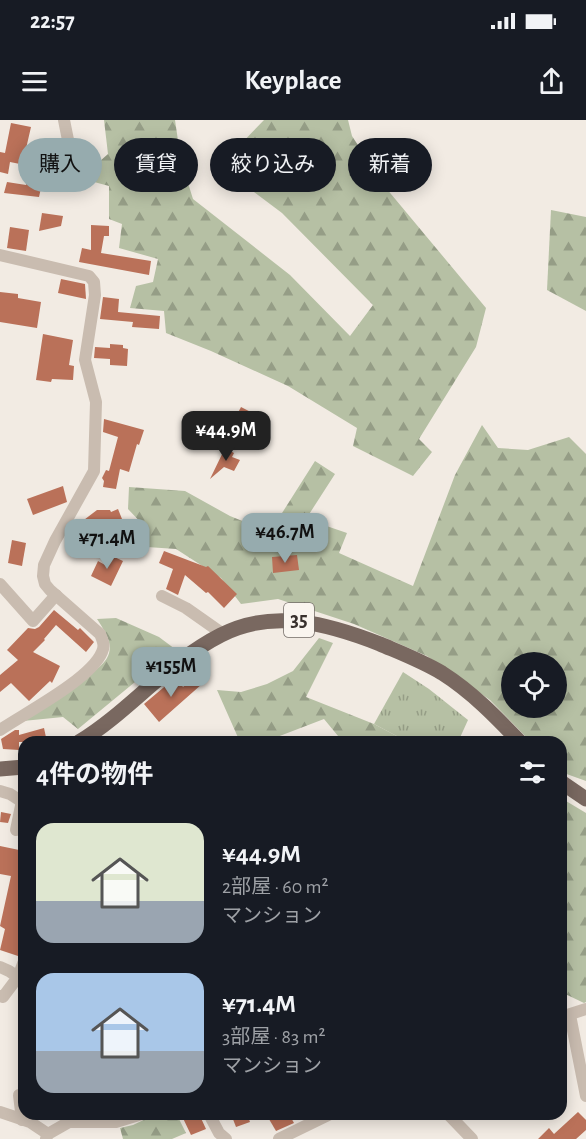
<!DOCTYPE html>
<html lang="ja">
<meta charset="utf-8">
<style>
body{margin:0;font-family:"Alegreya Sans","Noto Sans JP",sans-serif;background:#20242c;color:#f1f3f6;height:100vh;display:flex;flex-direction:column;font-size:22px;white-space:nowrap}
*{box-sizing:border-box;margin:0}
p{font-size:20px;color:#9ea1a6}
.icon{flex:none;width:33px;height:33px;fill:none;stroke:currentColor;stroke-width:2;stroke-linecap:round;stroke-linejoin:round}
.map{position:relative;flex:1;overflow:hidden}
.side{position:absolute;left:18px;top:616px;width:549px;height:384px;display:flex;flex-direction:column;background:#171b24;border-radius:18px;box-shadow:0 3px 15px #0003}
.side>*{flex:none}
.banner{position:absolute;left:18px;top:18px;width:550px;height:54px;display:flex;gap:12px}
.tools{position:absolute;left:501px;top:532px;display:grid;gap:12px}
.tools a{display:grid;place-items:center;width:66px;height:66px;border-radius:50%;background:#171b24;box-shadow:0 3px 15px #0003;font-size:30px}
.price{position:absolute;translate:-50% -51px;padding:0 14px;border-radius:12px;background:#96abae;color:#111;font-size:20px;line-height:39px;filter:drop-shadow(0 2px 3px #0008)}
.price::after{content:'';position:absolute;left:50%;top:36px;width:18px;height:14px;margin-left:-9px;background:inherit;clip-path:polygon(0 0,100% 0,50% 100%)}
.price.selected{background:#222;color:#fff}
ul{padding:0;list-style:none}
li{display:flex;align-items:center;gap:18px;height:150px;padding:0 18px}
li span{display:grid;place-items:center;flex:none;width:168px;height:120px;border-radius:18px;color:#555}
li>.icon{margin-inline-start:auto}
span .icon{width:72px;height:72px;fill:#fffc;stroke-width:1}
li b{font-size:26px}
h2{display:flex;justify-content:space-between;align-items:center;height:72px;padding:0 18px;font-size:26px}
.tag{padding:0 21px;border-radius:27px;background:#171b24;box-shadow:0 3px 15px #0003;font-size:21px;line-height:54px}
.tag.selected{background:#96abae;color:#111}
.status{display:flex;justify-content:space-between;align-items:center;height:42px;padding:0 30px;background:#171b24;direction:ltr}
.status svg{height:16px;fill:currentColor}
header{display:flex;justify-content:space-between;align-items:center;height:78px;padding:0 18px;background:#171b24;font-size:27px;font-weight:700}
.map>svg:first-child{display:block}
</style>
<div class="status"><b>22:57</b><svg viewBox="0 0 49 12"><path d="M0 12V9h3v3zM5 12V6h3v6zM10 12V3h3v9zM15 12V0h3v12zM26 1h20v11H26zM47 4h2v5h-2z"/></svg></div>
<header><svg class="icon" aria-label="menu" viewBox="0 0 24 24"><path d="M4 6h16M4 12h16M4 18h16"/></svg>Keyplace<svg class="icon" aria-label="share" viewBox="0 0 24 24"><path d="M12 15V3M7 8l5-5 5 5M5 13v7h14v-7"/></svg></header>
<div class="map">
<svg width="586" height="1019" viewBox="0 0 586 1019">
<defs>
<pattern id="grass-tufts" width="24" height="20" patternUnits="userSpaceOnUse" patternTransform="scale(1.5)"><rect width="24" height="20" fill="#b6c0a4"/><path d="M3 7l-1-3M5 7V3M7 7l1-3M15 17l-1-3M17 17v-4M19 17l1-3" fill="none" stroke="#959d86"/></pattern>
<pattern id="forest-firs" width="22" height="20" patternUnits="userSpaceOnUse" patternTransform="scale(1.5)"><rect width="22" height="20" fill="#b6c0a4"/><path d="M5 1l3.5 6h-7zM16 11l3.5 6h-7z" fill="#959d86"/></pattern>
</defs>
<rect width="100%" height="100%" fill="#f2ebe3"/>
<polygon fill="url(#grass-tufts)" points="403,552 429,569 468,600 458,622 408,622 374,604"/>
<g fill="url(#forest-firs)" fill-rule="evenodd">
<polygon points="104,0 175,0 181,41 193,79 290,155 350,216 373,185 282,93 238,60 237,28 264,0 348,0 352,16 386,68 486,188 476,227 419,319 432,332 413,356 353,326 357,308 288,266 211,231 166,213 164,191 130,188 136,166 153,162 158,139 119,128 122,104 109,99 109,66 83,59 85,44 100,41 108,34"/>
<polygon points="551,90 586,97 586,191 547,170"/>
<path d="M 482,305 L 498,328 L 528,330 L 569,317 L 586,334 L 586,661 L 561,652 L 561,622 L 531,622 L 490,580 L 427,536 L 354,504 L 278,479 L 241,484 L 221,458 L 176,429 L 147,427 L 146,408 L 128,389 L 129,367 L 185,371 L 230,396 L 270,412 L 315,341 L 335,354 L 306,399 L 347,413 L 339,433 L 413,466 L 455,355 ZM 512,543 L 556,543 L 556,588 L 512,588 Z"/>
<path d="M 116,498 L 159,517 L 175,529 L 78,609 L 63,597 L 23,601 C 40,589 99,553 107,538 C 115,525 104,510 97,499 Z"/>
<polygon points="319,518 333,523 306,577 374,604 408,622 343,622 324,599 264,622 240,622 217,570 241,572 267,564 293,551"/>
<polygon points="561,678 586,693 586,882 584,883 561,872"/>
<polygon points="156,994 177,995 186,1013 172,1019 123,1019 120,1008 133,1005"/>
</g>
<g fill="#ba7159">
<polygon points="11,3 31,7 25,33 27,33 25,45 10,42 8,54 0,52 0,32 5,33"/>
<polygon points="28,57 46,60 47,57 67,59 67,63 71,64 70,71 41,68 39,77 4,73 7,62 26,65"/>
<polygon points="42,93 63,96 61,106 39,111"/>
<polygon points="91,105 109,106 109,116 104,116 101,133 151,141 149,155 79,142 82,128 91,130"/>
<polygon points="10,107 29,110 26,131 7,128"/>
<polygon points="61,159 85,164 86,179 58,173"/>
<polygon points="0,172 18,174 18,178 41,182 37,208 0,202"/>
<polygon points="103,177 119,179 118,192 160,196 159,209 132,207 133,202 100,199"/>
<polygon points="43,214 73,220 69,245 74,246 73,260 52,259 51,262 36,260"/>
<polygon points="110,224 123,225 123,228 128,229 127,246 110,245 110,239 94,238 95,227 110,228"/>
<polygon points="241,287 266,300 256,318 231,306"/>
<polygon points="104,299 144,310 139,325 137,324 129,352 120,349 116,369 103,367 104,361 102,358 106,350 109,351 118,317 103,312"/>
<polygon points="225,328 234,333 232,337 240,340 234,351 224,347 210,359"/>
<polygon points="63,366 67,382 33,395 27,379"/>
<polygon points="118,389 122,399 107,406 106,404 84,418 76,406 97,390 110,390 111,392"/>
<polygon points="12,420 26,423 22,446 8,443"/>
<polygon points="164,431 206,447 208,446 237,474 224,488 208,472 206,473 185,455 178,475 166,469 173,449 159,443"/>
<polygon points="110,435 123,441 111,466 91,456 98,441 105,445"/>
<polygon points="297,435 299,450 273,453 272,437"/>
<polygon points="54,490 78,510 80,508 94,522 86,532 56,505 44,519 45,520 33,532 60,546 52,563 50,561 29,581 11,563 0,572 0,555 18,540 7,530 28,508 35,509 39,507"/>
<polygon points="176,557 183,567 195,557 202,564 159,602 144,584"/>
<polygon points="44,608 47,622 19,622 19,630 3,629 1,619 15,610 19,610 19,615"/>
<polygon points="1,692 11,694 8,703 0,702"/>
<polygon points="0,726 24,731 24,791 22,799 24,799 24,808 20,825 22,826 18,836 0,830 5,809 0,806 11,756 0,754"/>
<polygon points="578,992 586,1000 586,1010 576,1019 538,1019 549,1008 554,1014"/>
<polygon points="181,994 188,994 192,1000 200,996 206,1009 191,1015"/>
<polygon points="231,994 247,994 250,1002 236,1007"/>
<polygon points="266,994 289,994 294,1003 276,1011"/>
</g>
<g fill="none" stroke-linecap="round" stroke-linejoin="round">
<g stroke="#c9bcb0" stroke-width="12">
<polyline points="64,0 68,20 76,30"/>
<path d="M 0,135 L 89,156 L 94,162 L 95,175 L 85,240 L 96,282 L 94,351 L 55,421 L 44,445 L 43,456 L 45,464 L 50,470 L 100,514 C 103,521 105,526 102,532 C 91,559 25,593 0,610"/>
<polyline points="0,464 33,501 56,475"/>
<polyline points="162,476 186,488 223,514"/>
<polyline points="0,671 10,674 24,683"/>
<polyline points="16,710 22,681"/>
<polyline points="0,847 9,851 18,857"/>
<polyline points="0,876 3,877 18,857 24,841"/>
<polyline points="570,895 586,976"/>
<polyline points="561,897 586,889"/>
<polyline points="19,975 22,1000"/>
<polyline points="0,992 30,1002 48,1014"/>
<polyline points="209,994 219,1013 226,1019"/>
<polyline points="448,994 472,1019"/>
<polyline points="46,1019 48,1014 69,1002 116,1002 142,994"/>
<polyline points="279,1019 330,994"/>
</g>
<g stroke="#796860" stroke-width="15">
<path d="M 79,622 C 130,591 166,543 221,515 C 273,488 329,504 380,524 C 401,533 422,541 442,553 C 472,572 496,597 520,622"/>
<polyline points="0,649 24,647"/>
<polyline points="561,662 586,679"/>
</g>
</g>
<g text-anchor="middle" dominant-baseline="central" stroke-width="4.5" stroke-linejoin="round" paint-order="stroke">
<rect fill="#faf5ef" stroke="#736c67" stroke-width="1.5" x="284" y="483" width="30" height="34" rx="4.5"/>
<g font-size="20" font-weight="bold" fill="#39312d">
<text x="299" y="500">35</text>
</g>
</g>
</svg>
<div class="tools">
<a><svg class="icon" aria-label="locate" viewBox="0 0 24 24"><circle cx="12" cy="12" r="6"/><path d="M12 2v4M12 18v4M2 12h4M18 12h4"/></svg></a>
</div>
<b class="price selected" style="left:226px;top:342px">¥44.9M</b>
<b class="price" style="left:285px;top:444px">¥46.7M</b>
<b class="price" style="left:107px;top:450px">¥71.4M</b>
<b class="price" style="left:171px;top:578px">¥155M</b>
<div class="banner">
<a class="tag selected">購入</a>
<a class="tag">賃貸</a>
<a class="tag">絞り込み</a>
<a class="tag">新着</a>
</div>
<section class="side">
<h2>4件の物件<svg class="icon" aria-label="filters" viewBox="0 0 24 24"><path d="M4 7h16M4 17h16"/><circle cx="9" cy="7" r="2"/><circle cx="15" cy="17" r="2"/></svg></h2>
<ul>
<li><span style="background:linear-gradient(#dfe7d0 65%,#9aa5b1 0)"><svg class="icon" aria-label="home" viewBox="0 0 24 24"><path d="M3 11l9-7 9 7M6 9v11h12V9"/></svg></span><div><b>¥44.9M</b><p>2部屋 · 60 m²</p><p>マンション</p></div></li>
<li><span style="background:linear-gradient(#a9c7e8 65%,#9aa5b1 0)"><svg class="icon" aria-label="home" viewBox="0 0 24 24"><path d="M3 11l9-7 9 7M6 9v11h12V9"/></svg></span><div><b>¥71.4M</b><p>3部屋 · 83 m²</p><p>マンション</p></div></li>
</ul>
</section>
</div>
